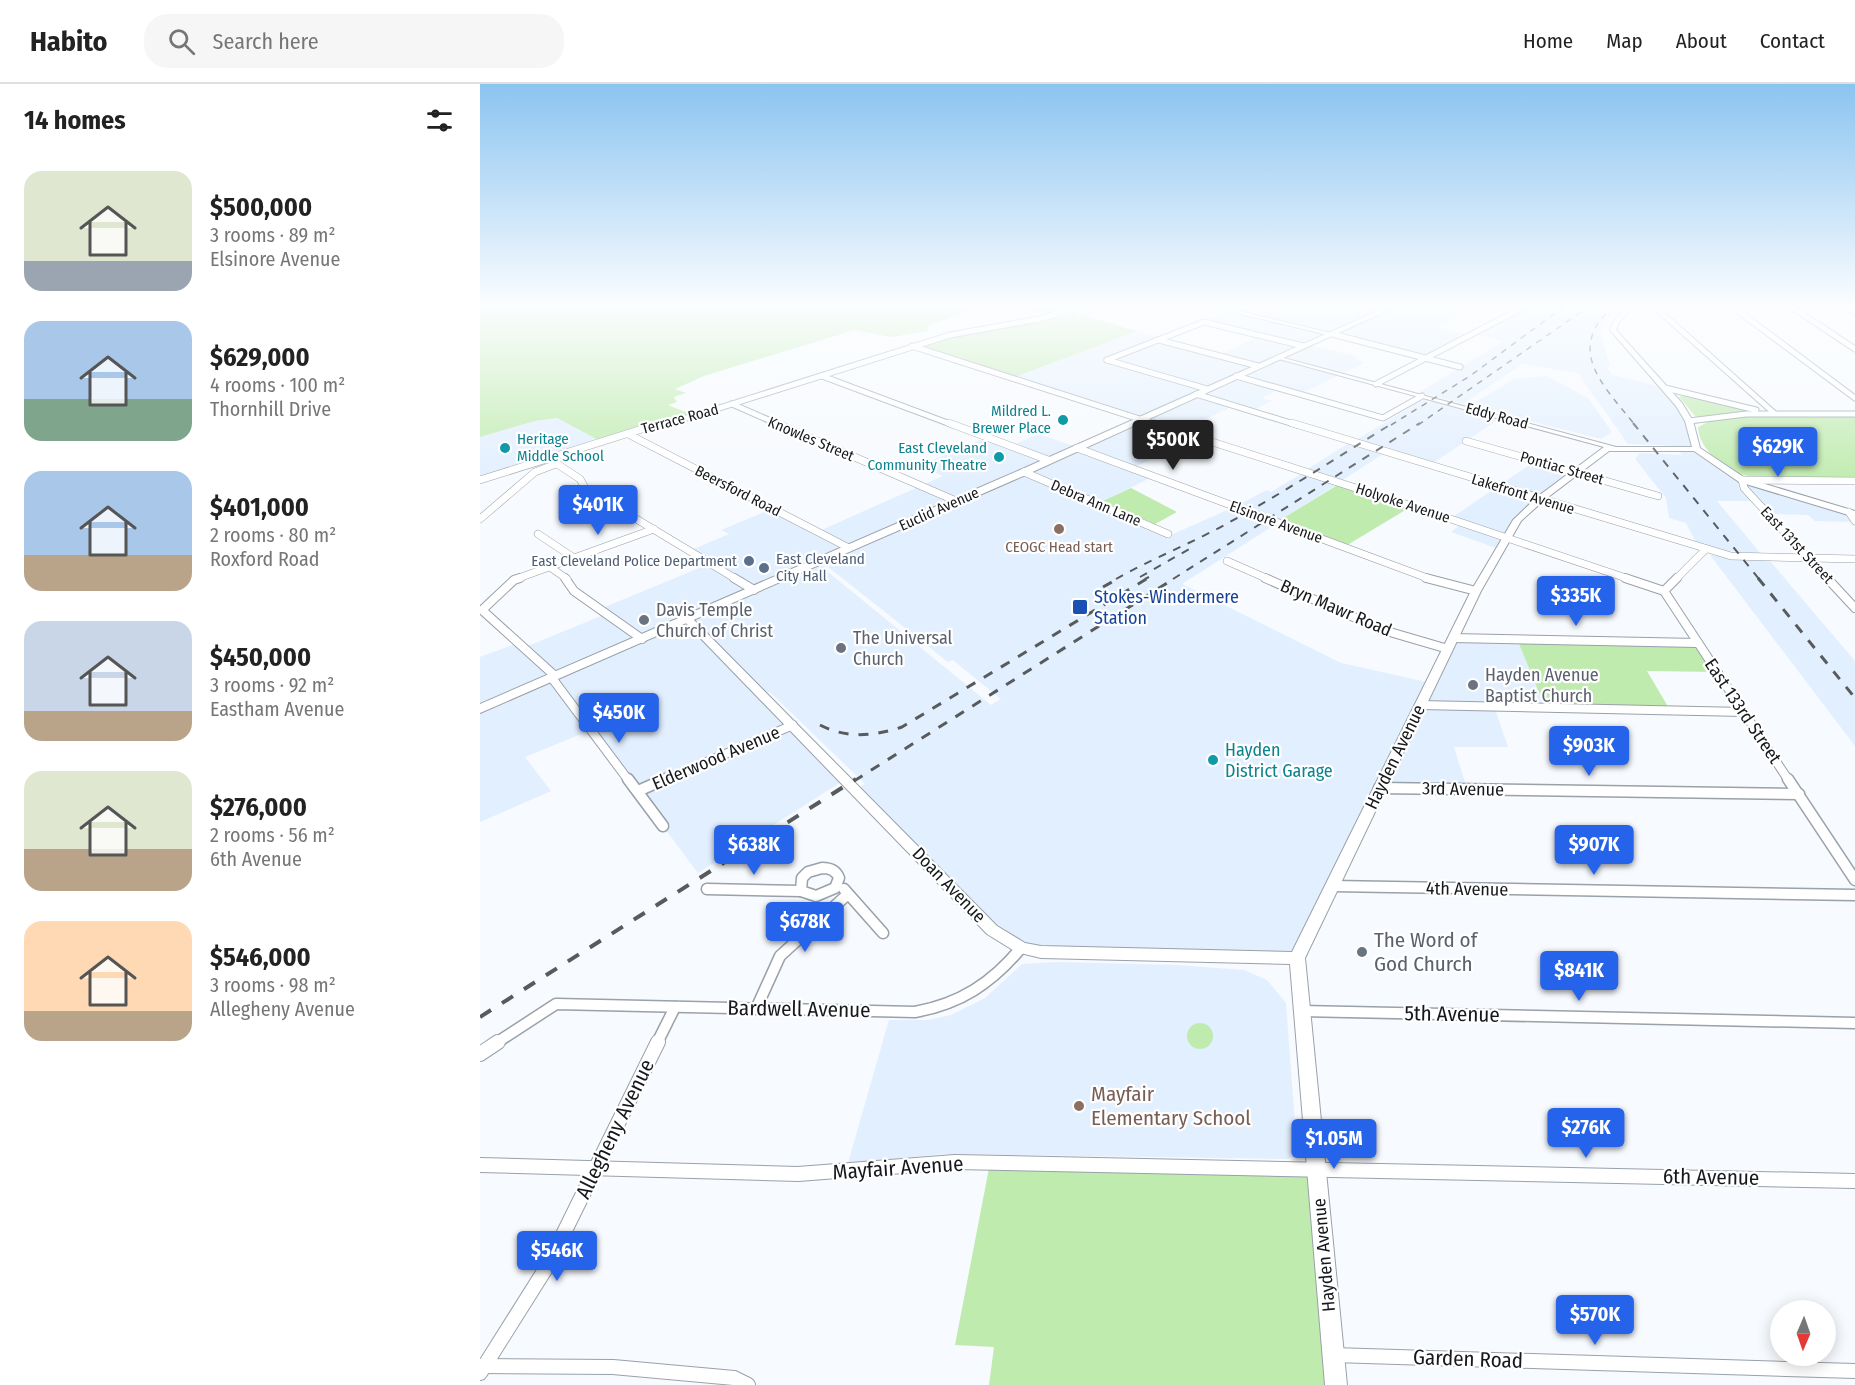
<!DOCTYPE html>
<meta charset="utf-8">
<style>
body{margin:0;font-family:"Fira Sans Condensed",sans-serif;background:#f6f6f6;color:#222;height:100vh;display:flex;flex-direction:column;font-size:22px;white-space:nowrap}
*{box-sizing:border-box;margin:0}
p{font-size:20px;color:#767676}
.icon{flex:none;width:33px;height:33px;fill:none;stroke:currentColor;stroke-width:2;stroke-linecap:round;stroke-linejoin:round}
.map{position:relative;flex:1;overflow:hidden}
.sheet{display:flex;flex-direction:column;background:#fff;width:480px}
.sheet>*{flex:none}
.needle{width:39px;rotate:182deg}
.tools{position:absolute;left:1290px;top:1216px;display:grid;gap:12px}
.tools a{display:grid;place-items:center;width:66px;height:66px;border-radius:50%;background:#fff;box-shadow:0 3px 15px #0003;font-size:30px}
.price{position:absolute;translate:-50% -51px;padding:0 14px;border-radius:6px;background:#2563eb;color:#fff;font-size:20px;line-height:39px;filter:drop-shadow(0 2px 3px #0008)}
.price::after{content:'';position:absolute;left:50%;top:36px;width:18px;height:14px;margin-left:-9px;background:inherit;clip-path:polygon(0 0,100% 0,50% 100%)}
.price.active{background:#222;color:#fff}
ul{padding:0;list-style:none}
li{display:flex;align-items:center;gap:18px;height:150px;padding:0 24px}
li span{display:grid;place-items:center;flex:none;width:168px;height:120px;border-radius:18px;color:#555}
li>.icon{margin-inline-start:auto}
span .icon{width:72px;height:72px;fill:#fffc;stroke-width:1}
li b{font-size:26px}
h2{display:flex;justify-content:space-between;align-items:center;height:72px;padding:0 24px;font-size:26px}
header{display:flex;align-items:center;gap:36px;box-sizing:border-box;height:84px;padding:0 30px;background:#fff;border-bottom:2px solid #e0e0e0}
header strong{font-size:28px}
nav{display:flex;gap:33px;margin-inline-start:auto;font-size:21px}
.search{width:420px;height:54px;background:#f6f6f6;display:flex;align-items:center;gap:15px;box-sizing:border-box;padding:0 21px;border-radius:24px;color:#767676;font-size:22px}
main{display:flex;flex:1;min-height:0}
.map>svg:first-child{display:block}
</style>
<header>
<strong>Habito</strong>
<div class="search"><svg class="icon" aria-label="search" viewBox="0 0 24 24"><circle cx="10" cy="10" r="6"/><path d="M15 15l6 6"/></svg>Search here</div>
<nav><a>Home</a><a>Map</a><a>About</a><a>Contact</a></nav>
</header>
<main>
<section class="sheet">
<h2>14 homes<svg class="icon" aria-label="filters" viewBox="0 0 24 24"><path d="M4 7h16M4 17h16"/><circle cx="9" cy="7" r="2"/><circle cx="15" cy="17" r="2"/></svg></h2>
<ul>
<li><span style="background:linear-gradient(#dfe7d0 75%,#9aa5b1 0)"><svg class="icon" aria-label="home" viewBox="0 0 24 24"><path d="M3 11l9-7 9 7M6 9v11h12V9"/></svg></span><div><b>$500,000</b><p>3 rooms · 89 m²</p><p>Elsinore Avenue</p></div></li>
<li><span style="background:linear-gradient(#a9c7e8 65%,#7fa58c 0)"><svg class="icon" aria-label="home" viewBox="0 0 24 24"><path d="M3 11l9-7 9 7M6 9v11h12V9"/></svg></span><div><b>$629,000</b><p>4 rooms · 100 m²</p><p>Thornhill Drive</p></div></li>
<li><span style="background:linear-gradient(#a9c7e8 70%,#b9a48a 0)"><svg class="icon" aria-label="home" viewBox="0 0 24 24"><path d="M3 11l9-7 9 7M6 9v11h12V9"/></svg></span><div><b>$401,000</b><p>2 rooms · 80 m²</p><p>Roxford Road</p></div></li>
<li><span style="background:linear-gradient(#c9d6e8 75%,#b9a48a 0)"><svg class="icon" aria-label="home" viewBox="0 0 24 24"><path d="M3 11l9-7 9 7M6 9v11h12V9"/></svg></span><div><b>$450,000</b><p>3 rooms · 92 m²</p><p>Eastham Avenue</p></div></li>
<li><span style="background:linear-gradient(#dfe7d0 65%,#b9a48a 0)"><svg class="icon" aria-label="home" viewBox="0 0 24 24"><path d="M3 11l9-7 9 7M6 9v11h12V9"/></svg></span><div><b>$276,000</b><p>2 rooms · 56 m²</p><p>6th Avenue</p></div></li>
<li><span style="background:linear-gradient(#ffd9b3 75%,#b9a48a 0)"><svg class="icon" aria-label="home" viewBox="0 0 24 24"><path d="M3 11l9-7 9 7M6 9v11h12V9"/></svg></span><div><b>$546,000</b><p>3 rooms · 98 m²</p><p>Allegheny Avenue</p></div></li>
</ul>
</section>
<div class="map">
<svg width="1375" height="1301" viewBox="0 0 1375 1301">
<rect width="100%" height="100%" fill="#f7fafe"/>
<g fill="#e2effe" fill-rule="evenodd">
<path d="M 802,221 L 1002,221 L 955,243 L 990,251 L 946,274 L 852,250 L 829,261 L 876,272 L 877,275 L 884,279 L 820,310 L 800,305 L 782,314 L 792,317 L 771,327 L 753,322 L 701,347 L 716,353 L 653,384 L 674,392 L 622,418 L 554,388 L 551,390 L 693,450 L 752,424 L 796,440 L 702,500 L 861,579 L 951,599 L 973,554 L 1037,555 L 1065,623 L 1014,622 L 1028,663 L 974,663 L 987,705 L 899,704 L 817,874 L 561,868 L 527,856 L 375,706 L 385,700 L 290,608 L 282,609 L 366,695 L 218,789 L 111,646 L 45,673 L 71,707 L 0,738 L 0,573 L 38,559 L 43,564 L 126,530 L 120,525 L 229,480 L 209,467 L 249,450 L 241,446 L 292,425 L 337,448 L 463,392 L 439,382 L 507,353 L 531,362 L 558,350 L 597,363 L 660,335 L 530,294 L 657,247 L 685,254 L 680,256 L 737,272 L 779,252 L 724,238 L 754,226 L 777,231 ZM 347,482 L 468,578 L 473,576 L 521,615 L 511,621 L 343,484 Z"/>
<polygon points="1012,221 1143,221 1128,235 1120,248 1130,282 1126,283 1133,291 1185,304 1199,321 1217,365 1262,396 1369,428 1375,438 1335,437 1328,431 1288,430 1276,417 1237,417 1281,470 1240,466 1216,458 1206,439 1189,434 1186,414 1155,375 1160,369 1202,371 1198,365 1188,365 1185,361 1148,360 1098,289 1042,280 983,320 940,308 1024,257 993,250 1037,226"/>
<polygon points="1067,292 1108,314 1132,348 1121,355 989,322 1034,295"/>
<polygon points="944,315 977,323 979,322 1022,333 950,381 876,356"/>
<polygon points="77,334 122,358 0,396 0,353 55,337"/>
<polygon points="869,359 903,370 861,397 826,386"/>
<polygon points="1055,377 1095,388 1037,436 1019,465 971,448 982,439 970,435"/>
<polygon points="823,389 858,400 799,437 758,421 787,406 791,408"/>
<polygon points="1230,471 1290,477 1375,577 1375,662"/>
<polygon points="578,878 696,881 764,886 787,896 806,919 817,1067 816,1070 808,1075 464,1070 368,1079 409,936 448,936 471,931 505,914 542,880"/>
</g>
<g fill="#bfebae">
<polygon points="0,221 508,221 446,242 448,243 447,247 412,253 374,246 224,292 195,305 206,309 194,313 197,318 188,321 215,332 122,358 77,334 55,337 0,353"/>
<polygon points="529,221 603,221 568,231"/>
<polygon points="591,228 657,247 532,294 439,262 484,250"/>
<polygon points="1203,311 1211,311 1266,327 1216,333 1199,313"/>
<path d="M 1267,332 L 1375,332 L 1375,395 C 1343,395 1298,398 1268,392 C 1246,387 1219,366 1218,343 L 1230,337 Z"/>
<polygon points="861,399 932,422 864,463 797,438"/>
<polygon points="651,404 697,428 675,440 623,417"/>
<polygon points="1037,555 1218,559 1237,588 1167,587 1190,626 1065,623"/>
<circle cx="720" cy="952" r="13"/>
<polygon points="510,1079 836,1085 856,1301 509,1301 514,1263 475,1261"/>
</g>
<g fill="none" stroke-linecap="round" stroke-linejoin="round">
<g stroke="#99a1a9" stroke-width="7">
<g id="minor-far4">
<polyline points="1169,221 1177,225 1294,329"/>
<polyline points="1250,221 1375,314"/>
<polyline points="1309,221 1375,265"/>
<polyline points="1363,221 1375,229"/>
<polyline points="852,250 980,283"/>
<polyline points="679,256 778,282"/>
<polyline points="432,262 678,341"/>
<polyline points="627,276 724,238 823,262"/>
<polyline points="627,276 727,305"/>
<polyline points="342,292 473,341"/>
<polyline points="756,292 903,334 942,312"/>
<polyline points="896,300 1048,221"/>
<polyline points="1185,304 1276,326"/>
<polyline points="716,310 817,341"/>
<polyline points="252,320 300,341"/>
<polyline points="1209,337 1266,330 1375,330"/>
<polyline points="175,341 211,333 470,251 559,235 608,221"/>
</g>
</g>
<g stroke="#99a1a9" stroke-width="8">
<g id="minor-far3">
<polyline points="296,339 476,417"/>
<polyline points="469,339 568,376"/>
<polyline points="673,339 932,422 1149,495"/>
<polyline points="812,339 1251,472 1375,475"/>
<polyline points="148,350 369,464"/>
<polyline points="986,357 1178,412"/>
<polyline points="597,364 950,495"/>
<polyline points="68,374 100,395 105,404 256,495"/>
<polyline points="544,388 688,450"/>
<polyline points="0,396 181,339"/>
<polyline points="1369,428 1375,437"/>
<polyline points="0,435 55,388 76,380"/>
<polyline points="58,450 94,474"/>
<polyline points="747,477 788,495"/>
<polyline points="70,483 87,495"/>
<polyline points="36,495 174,445"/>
<polyline points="1196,495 1225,466"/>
<polyline points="1348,495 1264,404 1262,396 1375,397"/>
</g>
</g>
<g stroke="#99a1a9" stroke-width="10">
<g id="minor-far2">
<polyline points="40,494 34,496 2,526 75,592"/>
<polyline points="85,494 94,507 162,555"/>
<polyline points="254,494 274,506"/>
<polyline points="785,494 903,546 968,565"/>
<polyline points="946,494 996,507"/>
<polyline points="1145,494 1184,507"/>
<polyline points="1197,494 1184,507 1309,697"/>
<polyline points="1347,494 1375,524"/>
<polyline points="973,554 1218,559"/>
<polyline points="72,594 149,697"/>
<polyline points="940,621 1264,628"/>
<polyline points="182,697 313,641"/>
</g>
</g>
<g stroke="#99a1a9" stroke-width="13">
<g id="minor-far1">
<polyline points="148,695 183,742"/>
<polyline points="1308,695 1375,796"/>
<polyline points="899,704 1319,710"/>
<polyline points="158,707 185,695"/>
<path d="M 342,784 C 350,784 356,786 359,794 L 355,804 L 336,812 L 321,807 L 322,794 L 328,788 Z"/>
<polyline points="852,802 1375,811"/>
<polyline points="227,805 321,807"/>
<polyline points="364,805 403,849"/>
<polyline points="276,925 300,872 368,810"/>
<polyline points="821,927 1375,939"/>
<path d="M 16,959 L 76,920 L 435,928 C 480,920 512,899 541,864"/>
<polyline points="177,959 195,923"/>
</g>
</g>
<g stroke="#99a1a9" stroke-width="16">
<g id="minor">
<polyline points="0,970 18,958"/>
<polyline points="0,1081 318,1090 475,1078 1375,1097"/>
<polyline points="853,1271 1375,1287"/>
<polyline points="0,1282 133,1283 254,1294 268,1301"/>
<polyline points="0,1289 68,1181 178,958"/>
</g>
</g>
<g stroke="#99a1a9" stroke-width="2">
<g id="tertiary">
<polygon points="723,221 734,221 855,250 852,252"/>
<polygon points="1149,221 1156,221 1139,238 1136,246 1202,319 1213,337 1220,364 1265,394 1375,427 1375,433 1259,398 1214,367 1129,367 1063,417 1041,437 1001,507 825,874 867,1301 845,1301 810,880 561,874 536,868 507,850 202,535 207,532 211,533 517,842 545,859 561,862 812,868 991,507 1033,436 1057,413 1124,363 795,274 800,273 1136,363 1212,363 1205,337 1196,322 1130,246 1134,236"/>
</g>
</g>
<g stroke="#99a1a9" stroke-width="2">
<polygon id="primary" points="911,221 920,221 548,390 0,629 0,620 540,386"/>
</g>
<use href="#minor-far4" stroke="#fff" stroke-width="5"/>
<use href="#minor-far3" stroke="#fff" stroke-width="7"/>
<use href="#minor-far2" stroke="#fff" stroke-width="8"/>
<use href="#minor-far1" stroke="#fff" stroke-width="10"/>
<use href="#minor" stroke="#fff" stroke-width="14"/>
<use href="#tertiary" fill="#fff" fill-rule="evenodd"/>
<use href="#primary" fill="#fff" fill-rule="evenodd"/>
<g stroke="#585b5e" stroke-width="1.5" stroke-dasharray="6 6" stroke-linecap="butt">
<path d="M 1134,221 C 1084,266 1123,301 1155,341"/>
<polyline points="911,341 990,292 1086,221"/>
<polyline points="938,341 1111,221"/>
</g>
<g stroke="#585b5e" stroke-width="2" stroke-dasharray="8 8" stroke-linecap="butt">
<polyline points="1153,339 1279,495"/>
<polyline points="660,493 711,464"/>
<path d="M 636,495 C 668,477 702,463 735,446 C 796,414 854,375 913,339"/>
<polyline points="665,495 669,493"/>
<polyline points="693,495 940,339"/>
</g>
<g stroke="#585b5e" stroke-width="3" stroke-dasharray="10 10" stroke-linecap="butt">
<polyline points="1278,494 1375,614"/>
<polyline points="623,503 639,494"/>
<path d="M 340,641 C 367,655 394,652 422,643 L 668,494"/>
<polyline points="374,697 695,494"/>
</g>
<polyline stroke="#585b5e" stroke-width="4" stroke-dasharray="13 13" stroke-linecap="butt" points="0,933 376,695"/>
</g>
<linearGradient id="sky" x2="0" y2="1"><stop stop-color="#8bc4f0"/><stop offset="0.55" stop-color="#fbfdff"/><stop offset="1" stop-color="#fbfdff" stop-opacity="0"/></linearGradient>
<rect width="1375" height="403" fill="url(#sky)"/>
<g fill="#0f9aa8" stroke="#fff" stroke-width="2">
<circle cx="583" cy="336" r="6"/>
<circle cx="25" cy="364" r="6"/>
<circle cx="519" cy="373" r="6"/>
<circle cx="733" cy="676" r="6"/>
</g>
<g fill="#8d6e63" stroke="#fff" stroke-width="2">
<circle cx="579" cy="445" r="6"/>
<circle cx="599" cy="1022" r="6"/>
</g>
<g fill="#5c6f8a" stroke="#fff" stroke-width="2">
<circle cx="269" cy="477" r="6"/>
<circle cx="284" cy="484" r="6"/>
</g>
<rect fill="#1a4fb4" stroke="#fff" stroke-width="2" x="592" y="515" width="16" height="16" rx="3"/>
<g fill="#6b7280" stroke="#fff" stroke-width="2">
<circle cx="164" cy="536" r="6"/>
<circle cx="361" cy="564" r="6"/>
<circle cx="993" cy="601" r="6"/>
<circle cx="882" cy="868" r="6"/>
</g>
<g text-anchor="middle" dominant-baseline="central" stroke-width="4.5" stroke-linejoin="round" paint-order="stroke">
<g font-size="15" fill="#0d838f" stroke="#fff" text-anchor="end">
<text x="571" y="327">Mildred L.<tspan x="571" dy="17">Brewer Place</tspan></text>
<text x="37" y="355" text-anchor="start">Heritage<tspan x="37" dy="17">Middle School</tspan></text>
<text x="507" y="364">East Cleveland<tspan x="507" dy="17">Community Theatre</tspan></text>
</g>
<g font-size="15" fill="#16191c" stroke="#fff">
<text transform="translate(1017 332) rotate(15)">Eddy Road</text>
<text transform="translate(200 335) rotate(-15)">Terrace Road</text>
<text transform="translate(331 355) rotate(23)">Knowles Street</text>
<text transform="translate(1082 384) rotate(16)">Pontiac Street</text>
<text transform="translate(258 407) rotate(27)">Beersford Road</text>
<text transform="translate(1043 410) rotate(17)">Lakefront Avenue</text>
<text transform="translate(616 419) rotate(23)">Debra Ann Lane</text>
<text transform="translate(923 419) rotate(18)">Holyoke Avenue</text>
<text transform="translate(459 425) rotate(-24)">Euclid Avenue</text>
<text transform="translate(796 438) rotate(20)">Elsinore Avenue</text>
<text transform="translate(1317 461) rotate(47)">East 131st Street</text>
</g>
<g font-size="15" fill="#785e54" stroke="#fff">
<text x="579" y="463">CEOGC Head start</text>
</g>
<g font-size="15" fill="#4e5e75" stroke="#fff" text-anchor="start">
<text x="296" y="475">East Cleveland<tspan x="296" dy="17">City Hall</tspan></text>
<text x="257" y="477" text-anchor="end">East Cleveland Police Department</text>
</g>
<g font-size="18" fill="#164399" stroke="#fff" text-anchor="start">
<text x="614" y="513">Stokes-Windermere<tspan x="614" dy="21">Station</tspan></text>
</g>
<g font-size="18" fill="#16191c" stroke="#fff">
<text transform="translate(856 524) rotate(23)">Bryn Mawr Road</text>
<text transform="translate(1263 627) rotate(56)">East 133rd Street</text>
<text transform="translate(915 673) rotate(-64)">Hayden Avenue</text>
<text transform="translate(236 674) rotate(-23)">Elderwood Avenue</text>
<text transform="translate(983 705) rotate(1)">3rd Avenue</text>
<text transform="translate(469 801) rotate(46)">Doan Avenue</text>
<text transform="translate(987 805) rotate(1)">4th Avenue</text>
<text transform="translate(844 1171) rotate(-95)">Hayden Avenue</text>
</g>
<g font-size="18" fill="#5b616d" stroke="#fff" text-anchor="start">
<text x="176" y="526">Davis Temple<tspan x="176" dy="21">Church of Christ</tspan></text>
<text x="373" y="554">The Universal<tspan x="373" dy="21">Church</tspan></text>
<text x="1005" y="591">Hayden Avenue<tspan x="1005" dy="21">Baptist Church</tspan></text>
</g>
<g font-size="18" fill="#0d838f" stroke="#fff" text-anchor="start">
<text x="745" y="666">Hayden<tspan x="745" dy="21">District Garage</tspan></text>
</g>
<g font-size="21" fill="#5b616d" stroke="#fff" text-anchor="start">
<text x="894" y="856">The Word of<tspan x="894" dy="24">God Church</tspan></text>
</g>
<g font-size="21" fill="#16191c" stroke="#fff">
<text transform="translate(319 925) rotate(1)">Bardwell Avenue</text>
<text transform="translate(972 930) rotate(1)">5th Avenue</text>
<text transform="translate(135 1045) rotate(-64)">Allegheny Avenue</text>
<text transform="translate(418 1084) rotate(-4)">Mayfair Avenue</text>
<text transform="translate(1231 1093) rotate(1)">6th Avenue</text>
<text transform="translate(988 1275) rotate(2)">Garden Road</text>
</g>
<g font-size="21" fill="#785e54" stroke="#fff" text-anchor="start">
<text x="611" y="1010">Mayfair<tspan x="611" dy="24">Elementary School</tspan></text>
</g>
</g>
</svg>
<div class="tools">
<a><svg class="needle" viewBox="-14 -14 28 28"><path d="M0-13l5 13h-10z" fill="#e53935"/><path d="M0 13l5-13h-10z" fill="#767676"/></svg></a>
</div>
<b class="price active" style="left:693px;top:387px">$500K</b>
<b class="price" style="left:1298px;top:394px">$629K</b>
<b class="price" style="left:118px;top:452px">$401K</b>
<b class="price" style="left:1096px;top:543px">$335K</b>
<b class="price" style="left:139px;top:660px">$450K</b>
<b class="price" style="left:1109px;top:693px">$903K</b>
<b class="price" style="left:274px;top:792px">$638K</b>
<b class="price" style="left:1114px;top:792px">$907K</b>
<b class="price" style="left:325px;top:869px">$678K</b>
<b class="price" style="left:1099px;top:918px">$841K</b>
<b class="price" style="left:1106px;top:1075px">$276K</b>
<b class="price" style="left:854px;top:1086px">$1.05M</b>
<b class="price" style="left:77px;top:1198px">$546K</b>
<b class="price" style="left:1115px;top:1262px">$570K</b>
</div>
</main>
